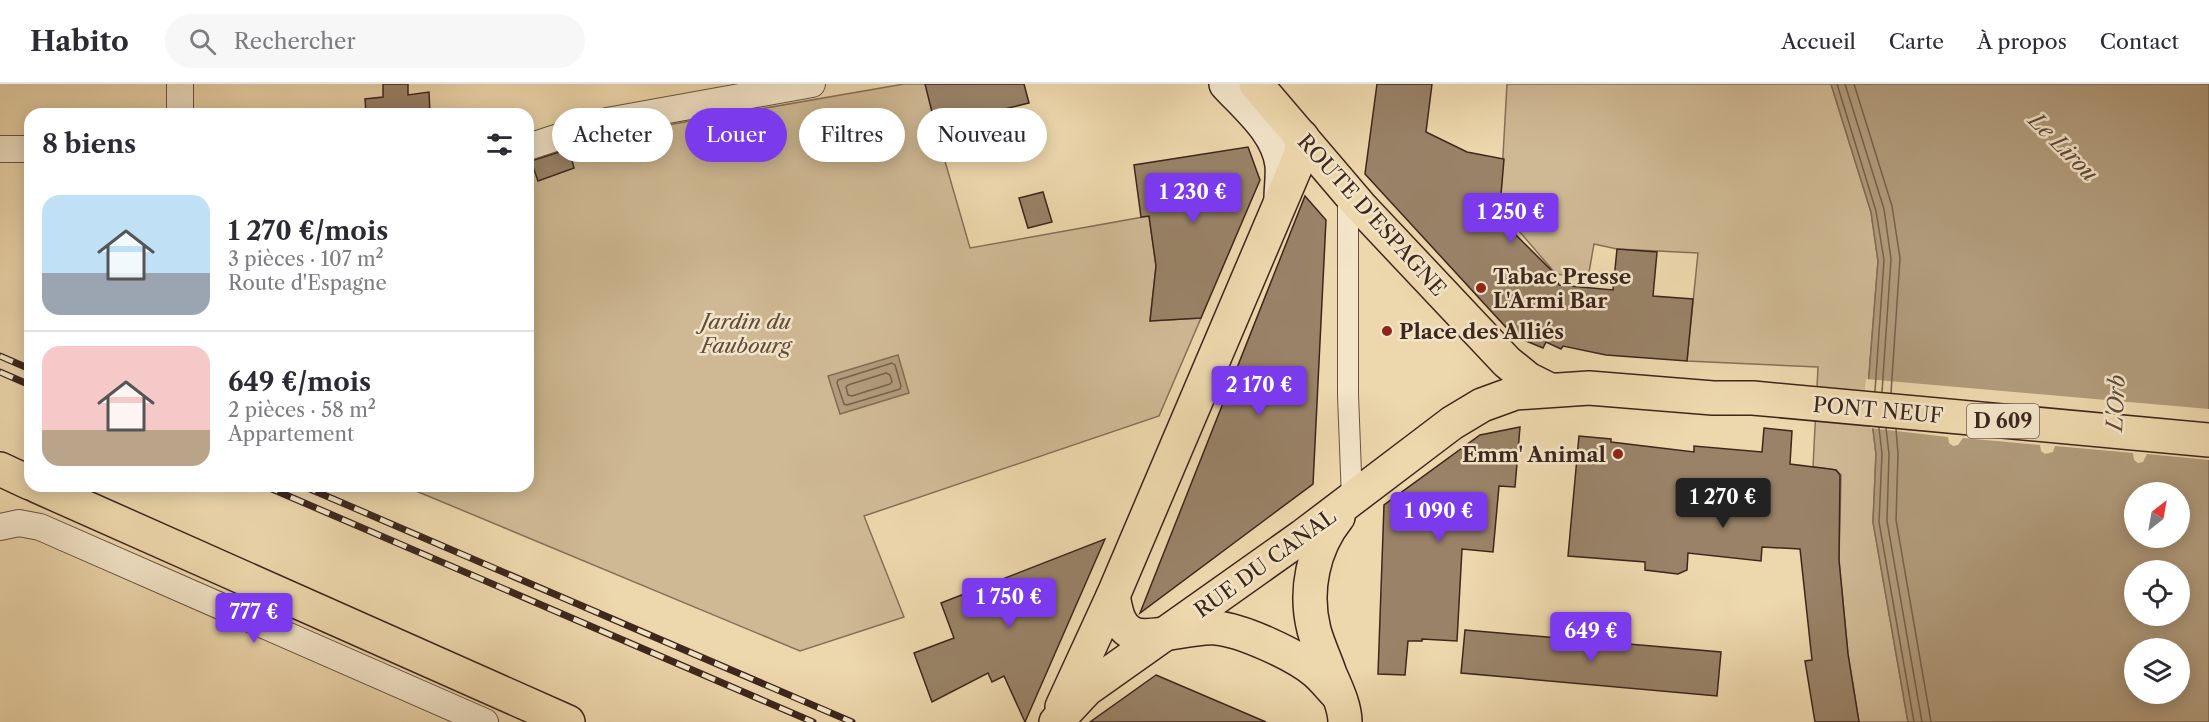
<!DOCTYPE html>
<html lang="fr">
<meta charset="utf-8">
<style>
body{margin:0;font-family:"Libre Caslon Text",serif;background:#f7f7f7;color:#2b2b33;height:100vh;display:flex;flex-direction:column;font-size:22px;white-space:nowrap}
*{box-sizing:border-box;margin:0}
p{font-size:20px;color:#7c7c81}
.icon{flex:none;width:33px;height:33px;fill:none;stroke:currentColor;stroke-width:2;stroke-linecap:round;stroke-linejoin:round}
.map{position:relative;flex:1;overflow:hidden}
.details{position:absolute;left:24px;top:24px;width:510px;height:384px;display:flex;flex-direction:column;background:#fff;border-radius:18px;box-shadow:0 3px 15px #0003}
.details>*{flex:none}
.top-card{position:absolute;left:552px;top:24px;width:570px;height:54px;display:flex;gap:12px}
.needle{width:39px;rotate:31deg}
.buttons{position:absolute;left:2124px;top:398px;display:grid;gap:12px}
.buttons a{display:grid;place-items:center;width:66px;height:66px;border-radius:50%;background:#fff;box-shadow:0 3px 15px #0003;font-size:30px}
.price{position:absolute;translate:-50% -51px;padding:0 14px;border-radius:6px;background:#7c3aed;color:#fff;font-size:20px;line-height:39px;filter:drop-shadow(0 2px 3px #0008)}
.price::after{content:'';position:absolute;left:50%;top:36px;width:18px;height:14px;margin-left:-9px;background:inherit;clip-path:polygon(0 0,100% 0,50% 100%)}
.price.current{background:#222;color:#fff}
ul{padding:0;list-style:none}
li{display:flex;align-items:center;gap:18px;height:150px;padding:0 18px}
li+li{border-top:2px solid #e1e1e2}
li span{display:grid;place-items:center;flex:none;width:168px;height:120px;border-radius:18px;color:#555}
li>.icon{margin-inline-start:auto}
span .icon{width:72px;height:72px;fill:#fffc;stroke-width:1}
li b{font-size:26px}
h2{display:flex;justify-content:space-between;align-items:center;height:72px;padding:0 18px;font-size:26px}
.pill{padding:0 21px;border-radius:27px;background:#fff;box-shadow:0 3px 15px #0003;font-size:21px;line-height:54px}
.pill.current{background:#7c3aed;color:#fff}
header{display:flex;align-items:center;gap:36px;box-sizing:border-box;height:84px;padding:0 30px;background:#fff;border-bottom:2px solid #e1e1e2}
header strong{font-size:28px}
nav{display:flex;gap:33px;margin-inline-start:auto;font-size:21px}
.search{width:420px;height:54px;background:#f7f7f7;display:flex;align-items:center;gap:15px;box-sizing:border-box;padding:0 21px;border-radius:33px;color:#7c7c81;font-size:22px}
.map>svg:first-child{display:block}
</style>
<header>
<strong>Habito</strong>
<div class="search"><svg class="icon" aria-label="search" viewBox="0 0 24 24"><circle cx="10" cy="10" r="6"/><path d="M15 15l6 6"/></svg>Rechercher</div>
<nav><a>Accueil</a><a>Carte</a><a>À propos</a><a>Contact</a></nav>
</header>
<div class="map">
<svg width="2209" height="638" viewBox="0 0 2209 638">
<rect width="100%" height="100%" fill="#edd7ac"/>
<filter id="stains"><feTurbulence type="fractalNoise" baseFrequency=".00333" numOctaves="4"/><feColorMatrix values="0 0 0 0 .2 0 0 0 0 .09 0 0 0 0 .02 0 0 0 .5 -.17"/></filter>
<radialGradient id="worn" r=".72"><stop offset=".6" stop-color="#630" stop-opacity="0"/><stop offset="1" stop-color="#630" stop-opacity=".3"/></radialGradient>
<g fill="#cfb994" stroke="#867058" stroke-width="1.5">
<polygon points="904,0 928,0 940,60 970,164 1149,132 1156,182 1150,237 1201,234 1159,332 864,432 904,533 800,567 404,402 528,402 528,82 610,51"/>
<polygon points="1507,0 1831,0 1871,128 1878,177 1868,304 1876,370 1873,438 1908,638 1859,638 1848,570 1839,476 1841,391 1836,386 1813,383 1818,283 1687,277 1698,169 1617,165 1594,160 1588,194 1556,190 1500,125"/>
</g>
<g fill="#b19b7b" stroke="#836c55" stroke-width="1.5" fill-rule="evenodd">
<path d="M 1831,0 L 2209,0 L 2209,638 L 1908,638 L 1873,438 L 1876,370 L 1868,304 L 1878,177 L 1871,128 ZM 2134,408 L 2180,408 L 2180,453 L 2134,453 ZM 2134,486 L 2180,486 L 2180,531 L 2134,531 ZM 2134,564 L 2180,564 L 2180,609 L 2134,609 Z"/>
<polygon points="898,271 909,309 840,330 828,292"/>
</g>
<polygon fill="#edd7ac" points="1866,295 2209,325 2209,376 2147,370 2143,378 2138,379 2134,376 2133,369 2055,362 2053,368 2045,370 2041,367 2040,361 1963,354 1958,361 1953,362 1949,359 1948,353 1870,344 1865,304"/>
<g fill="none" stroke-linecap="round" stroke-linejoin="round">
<g stroke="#77604c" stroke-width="1.5">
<polyline points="1837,0 1876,127 1884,176 1875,307"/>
<polyline points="1845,0 1884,125 1891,175 1882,308"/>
<polyline points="1854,0 1892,122 1900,174 1891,309"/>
<polygon points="892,279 895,281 901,302 900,305 847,321 844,320 837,299 838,296"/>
<polygon points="886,289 890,291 892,298 890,300 852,312 848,311 846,303 848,301"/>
<polyline points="1879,344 1882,370 1879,438 1914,638"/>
<polyline points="1886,344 1889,370 1887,437 1922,638"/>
<polyline points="1896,345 1898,370 1896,436 1931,638"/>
</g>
</g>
<g fill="#998267" stroke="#3d261d" stroke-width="1.5">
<polygon points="383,0 408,0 408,11 429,8 430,30 366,30 365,15 383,13"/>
<polygon points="925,0 1024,0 1029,19 1000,26 1004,44 940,60"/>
<polygon points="1377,0 1432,0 1426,48 1467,68 1504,75 1499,134 1555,190 1559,201 1613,206 1617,165 1657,168 1653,212 1693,215 1687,277 1606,271 1563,262 1561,265 1546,258 1543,264 1514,252 1365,90"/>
<polygon points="1248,63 1260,96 1201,234 1150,237 1156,182 1149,132 1141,133 1134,81"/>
<polygon points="569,65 574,84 538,97 531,77"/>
<polygon points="1043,108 1052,138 1028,144 1019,114"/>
<polygon points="1305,112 1326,136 1313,400 1140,529"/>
<polygon points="1520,343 1515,403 1499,402 1493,468 1462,465 1457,557 1422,555 1422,557 1408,557 1405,591 1378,590 1384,421 1480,351"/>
<polygon points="1764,344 1792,347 1790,380 1830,385 1836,386 1840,391 1839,476 1848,570 1859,638 1815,638 1805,577 1812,576 1800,465 1762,463 1761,477 1688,469 1687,486 1678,490 1645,486 1645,478 1568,472 1579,352 1611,355 1611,358 1694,368 1694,362 1762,368"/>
<polygon points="1105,455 1025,638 1004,592 992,598 988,589 932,618 914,569 954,554 941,519"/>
<polygon points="1465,546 1721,568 1717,612 1461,589"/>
<polygon points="1156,591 1266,638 1090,638"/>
</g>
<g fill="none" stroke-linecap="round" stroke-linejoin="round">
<g stroke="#695241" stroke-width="22">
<polyline id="pedestrian" points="1348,109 1348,311 1352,415"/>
</g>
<g stroke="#695241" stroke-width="28">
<g id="minor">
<polyline points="180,0 180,30"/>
<polyline points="528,63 607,37 812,0"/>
<polyline points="0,65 30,65"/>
<polyline points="0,443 19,439 40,443 485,638"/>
</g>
</g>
<g stroke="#3d261d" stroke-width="36">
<path id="secondary" d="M 1226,0 C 1248,24 1278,48 1282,81 C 1283,92 1281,104 1281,115"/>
</g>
<g stroke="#3d261d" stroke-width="36">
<g id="primary">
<polyline points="1256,0 1360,122 1507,278 1528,295 1550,306"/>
<polyline points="0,385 30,399"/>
<polyline points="37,402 568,638"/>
<path d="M 1338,433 C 1313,464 1304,507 1314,546 C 1318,561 1325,575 1330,590 C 1336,604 1345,622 1345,638"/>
<path d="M 1113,512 C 1116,525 1117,540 1130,548 C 1147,559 1193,541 1216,544 C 1242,546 1296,571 1316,588 C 1324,595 1331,604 1338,611"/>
<polyline points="1062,623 1113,512 1296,82 1301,68 1302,53"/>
<polyline points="1056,638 1087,605 1303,452 1452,339 1482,321 1515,309 1589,304 1713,314 1753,314 2209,356"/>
</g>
</g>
<use href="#pedestrian" stroke="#f3e5c9" stroke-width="20"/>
<use href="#minor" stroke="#f3e5c9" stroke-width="26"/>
<use href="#secondary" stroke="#f3e5c9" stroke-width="33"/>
<use href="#primary" stroke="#edd7ac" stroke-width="33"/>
<g stroke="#3d261d" stroke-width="7">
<g id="rail">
<polyline points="0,272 30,285"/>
<polyline points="0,288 30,301"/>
<polyline points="265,402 813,638"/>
<polyline points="303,402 852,638"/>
</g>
</g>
<use href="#rail" stroke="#f3e5c9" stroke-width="4.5" stroke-dasharray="14" stroke-linecap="butt"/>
</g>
<g fill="#8f2418" stroke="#f3e5c9" stroke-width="2">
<circle cx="1481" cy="204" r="6"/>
<circle cx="1387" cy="247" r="6"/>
<circle cx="1618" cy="370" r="6"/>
</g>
<g text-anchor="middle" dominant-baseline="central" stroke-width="5" stroke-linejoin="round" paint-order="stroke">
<rect fill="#f3e5c9" stroke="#745f51" stroke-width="1.5" x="1967" y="320" width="72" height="34" rx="4.5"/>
<g font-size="20" font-weight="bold" fill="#3d261d">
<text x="2003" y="337">D 609</text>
</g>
<g font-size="21" fill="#3d261d" stroke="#f3e5c9">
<text transform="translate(1372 131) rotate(48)">ROUTE D'ESPAGNE</text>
<text transform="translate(1878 326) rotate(5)">PONT NEUF</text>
<text transform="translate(1265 479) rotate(-36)">RUE DU CANAL</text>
</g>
<g font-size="21" font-weight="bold" fill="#3d261d" stroke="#f3e5c9" text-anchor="start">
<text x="1493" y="192">Tabac Presse<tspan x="1493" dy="24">L'Armi Bar</tspan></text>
<text x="1399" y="247">Place des Alliés</text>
<text x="1606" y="370" text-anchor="end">Emm' Animal</text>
</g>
<g font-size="21" font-style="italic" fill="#624b3b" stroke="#f3e5c9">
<text x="746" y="237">Jardin du<tspan x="746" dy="24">Faubourg</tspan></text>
</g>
<g font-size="22" font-style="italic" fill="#604939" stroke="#f3e5c9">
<text transform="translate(2063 63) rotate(45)">Le Lirou</text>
<text transform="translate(2116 319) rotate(-87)">L'Orb</text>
</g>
</g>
<rect width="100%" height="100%" filter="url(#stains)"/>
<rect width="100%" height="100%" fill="url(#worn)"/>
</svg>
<div class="buttons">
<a><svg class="needle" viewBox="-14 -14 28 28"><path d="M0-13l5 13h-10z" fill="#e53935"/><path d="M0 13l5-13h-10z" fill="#7c7c81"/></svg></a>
<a><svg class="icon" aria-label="locate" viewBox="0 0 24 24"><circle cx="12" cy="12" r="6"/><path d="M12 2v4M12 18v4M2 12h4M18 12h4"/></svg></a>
<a><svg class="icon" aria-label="layers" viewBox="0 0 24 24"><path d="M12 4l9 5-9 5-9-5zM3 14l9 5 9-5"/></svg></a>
</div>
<b class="price" style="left:1193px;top:140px">1 230 €</b>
<b class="price" style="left:1511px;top:160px">1 250 €</b>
<b class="price" style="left:1259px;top:333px">2 170 €</b>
<b class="price current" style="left:1723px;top:445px">1 270 €</b>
<b class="price" style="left:1439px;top:459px">1 090 €</b>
<b class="price" style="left:1009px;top:545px">1 750 €</b>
<b class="price" style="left:254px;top:560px">777 €</b>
<b class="price" style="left:1591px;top:579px">649 €</b>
<div class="top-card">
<a class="pill">Acheter</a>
<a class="pill current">Louer</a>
<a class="pill">Filtres</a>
<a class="pill">Nouveau</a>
</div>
<section class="details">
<h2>8 biens<svg class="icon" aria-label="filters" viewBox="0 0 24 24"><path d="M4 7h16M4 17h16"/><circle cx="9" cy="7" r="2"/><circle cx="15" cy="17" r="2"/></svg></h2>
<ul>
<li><span style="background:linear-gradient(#bfe0f5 65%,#9aa5b1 0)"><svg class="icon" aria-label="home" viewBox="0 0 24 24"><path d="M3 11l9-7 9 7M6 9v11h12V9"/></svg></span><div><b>1 270 €/mois</b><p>3 pièces · 107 m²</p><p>Route d'Espagne</p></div></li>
<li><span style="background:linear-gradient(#f6c9c9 70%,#b9a48a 0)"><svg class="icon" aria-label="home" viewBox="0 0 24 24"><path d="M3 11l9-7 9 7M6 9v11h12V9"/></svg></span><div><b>649 €/mois</b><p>2 pièces · 58 m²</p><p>Appartement</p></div></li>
</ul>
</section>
</div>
